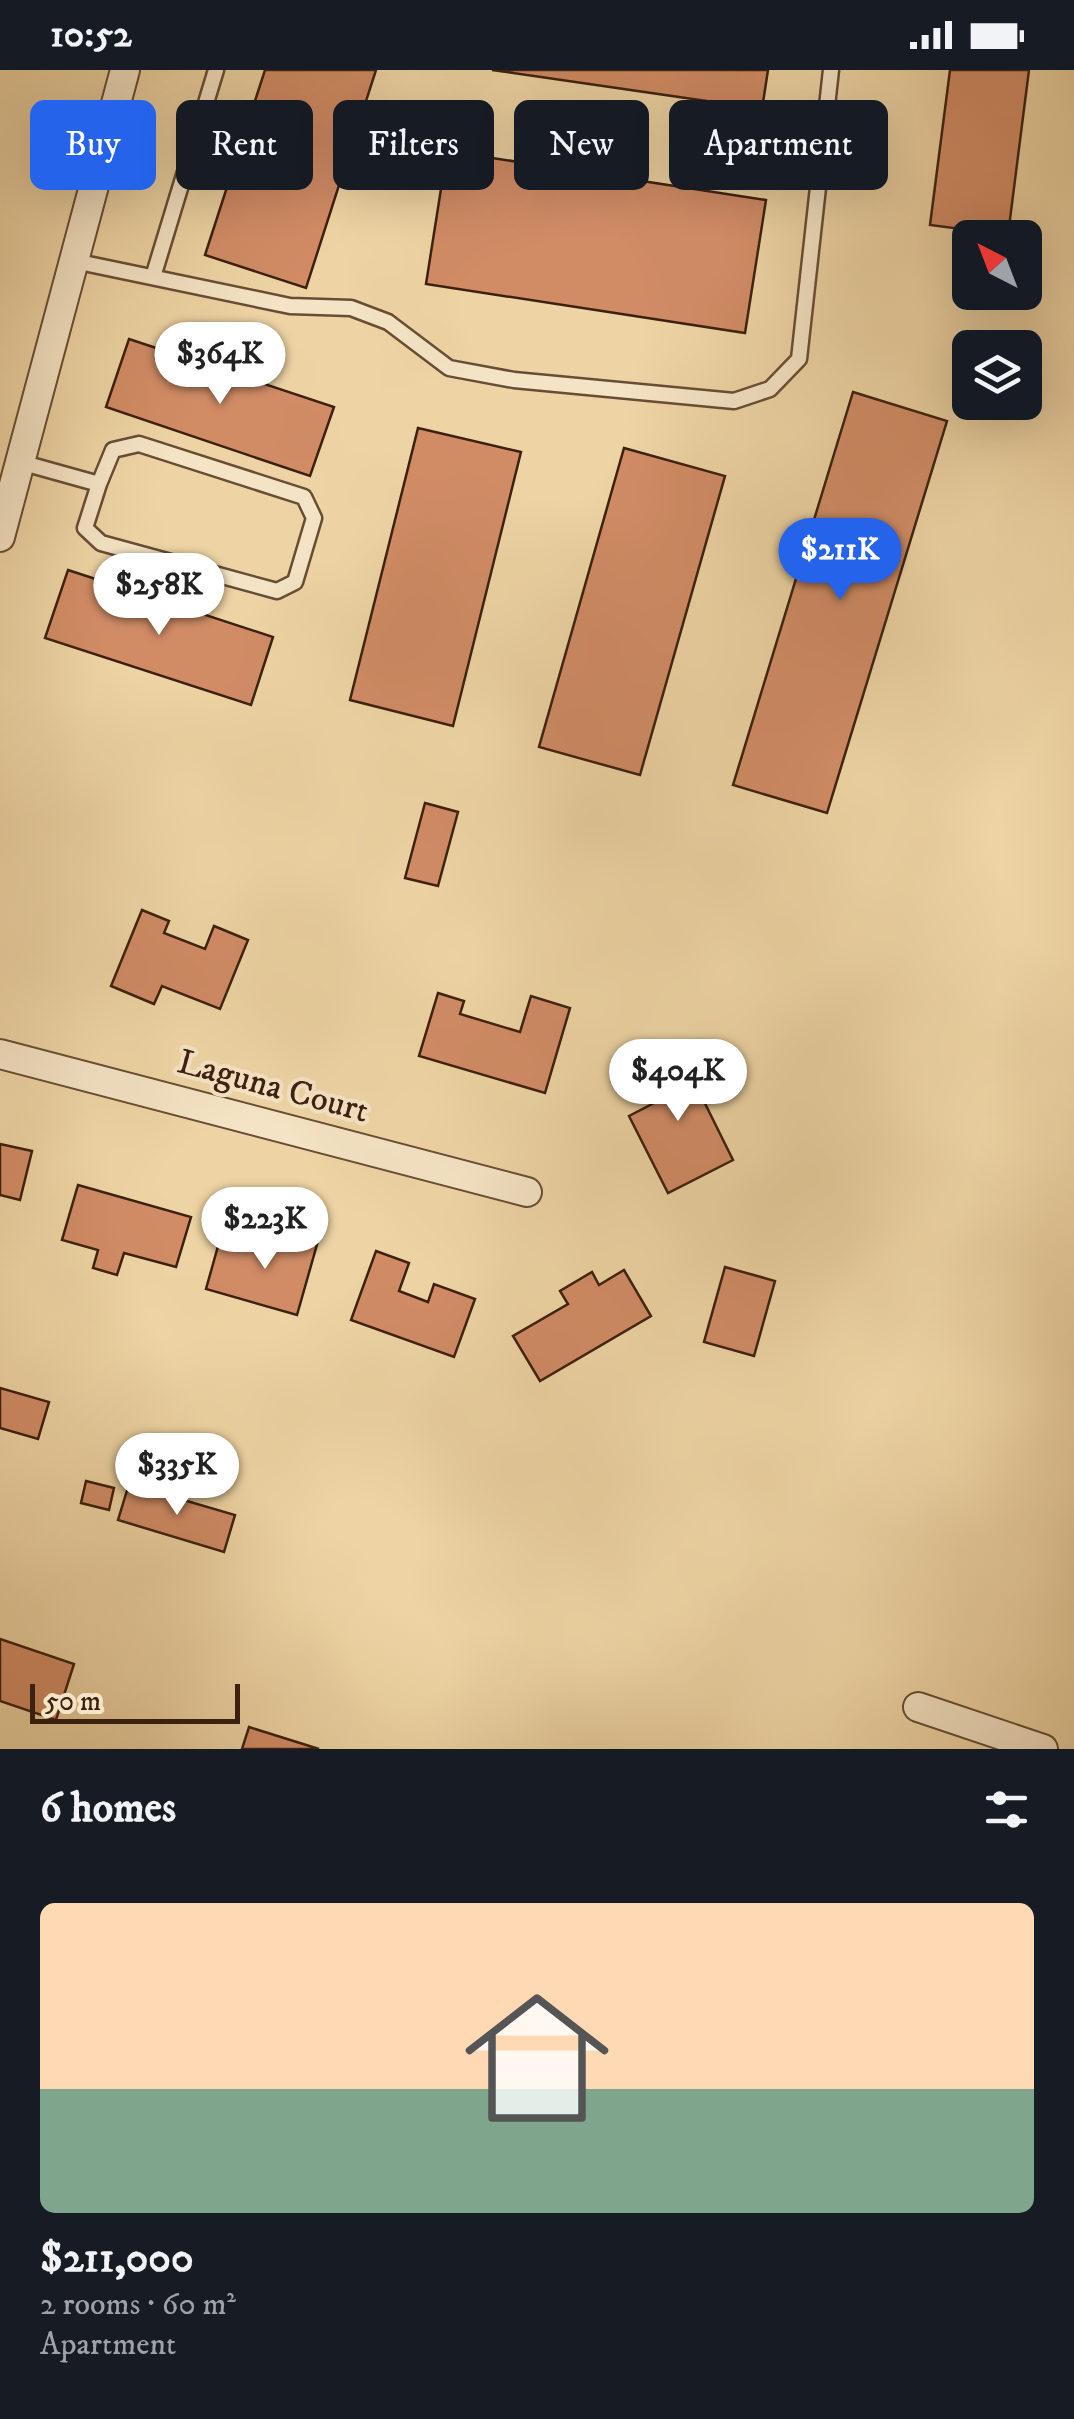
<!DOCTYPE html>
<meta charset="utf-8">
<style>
body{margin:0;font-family:"IM FELL DW Pica",serif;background:#242831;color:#f1f3f6;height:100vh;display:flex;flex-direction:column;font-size:38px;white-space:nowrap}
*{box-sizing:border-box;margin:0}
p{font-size:32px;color:#9ea1a6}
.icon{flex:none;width:55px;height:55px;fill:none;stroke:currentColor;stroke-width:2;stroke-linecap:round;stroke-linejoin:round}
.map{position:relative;height:1679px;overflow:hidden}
.sheet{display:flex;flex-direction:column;background:#171b24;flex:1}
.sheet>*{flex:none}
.hud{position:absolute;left:30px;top:30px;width:1015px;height:90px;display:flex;gap:20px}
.needle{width:65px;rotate:318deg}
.controls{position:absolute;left:952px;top:150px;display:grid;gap:20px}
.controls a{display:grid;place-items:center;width:90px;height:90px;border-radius:15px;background:#171b24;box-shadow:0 10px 40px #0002;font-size:50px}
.scale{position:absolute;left:30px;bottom:25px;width:210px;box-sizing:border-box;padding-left:10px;border:5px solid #3c2010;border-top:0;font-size:28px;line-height:35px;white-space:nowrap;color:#3c2010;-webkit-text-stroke:8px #f4e3c4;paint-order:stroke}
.price{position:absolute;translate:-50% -85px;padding:0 22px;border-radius:35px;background:#fff;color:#222;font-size:32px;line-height:65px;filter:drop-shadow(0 2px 5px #0008)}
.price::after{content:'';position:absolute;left:50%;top:60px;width:30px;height:22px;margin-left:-15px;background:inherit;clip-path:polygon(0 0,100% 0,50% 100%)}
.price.on{background:#2563eb;color:#fff}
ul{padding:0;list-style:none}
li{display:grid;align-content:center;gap:20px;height:530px;padding:0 40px}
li+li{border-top:2px solid #363941}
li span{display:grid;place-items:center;height:310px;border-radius:15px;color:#555}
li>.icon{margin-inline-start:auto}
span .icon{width:180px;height:180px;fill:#fffc;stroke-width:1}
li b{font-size:42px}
h2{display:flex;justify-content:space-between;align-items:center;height:120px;padding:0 40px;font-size:42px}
.tag{padding:0 35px;border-radius:15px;background:#171b24;box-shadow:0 10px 40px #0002;font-size:35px;line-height:90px}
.tag.on{background:#2563eb;color:#fff}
.status{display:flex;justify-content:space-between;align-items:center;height:70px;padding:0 50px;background:#171b24;direction:ltr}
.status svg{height:28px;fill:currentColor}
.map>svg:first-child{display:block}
</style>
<div class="status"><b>10:52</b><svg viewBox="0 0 49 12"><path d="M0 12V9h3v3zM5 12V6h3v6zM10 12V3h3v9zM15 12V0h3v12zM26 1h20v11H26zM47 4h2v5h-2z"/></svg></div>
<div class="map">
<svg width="1074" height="1679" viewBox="0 0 1074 1679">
<rect width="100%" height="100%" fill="#eed4a4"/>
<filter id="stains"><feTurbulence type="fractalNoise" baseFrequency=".002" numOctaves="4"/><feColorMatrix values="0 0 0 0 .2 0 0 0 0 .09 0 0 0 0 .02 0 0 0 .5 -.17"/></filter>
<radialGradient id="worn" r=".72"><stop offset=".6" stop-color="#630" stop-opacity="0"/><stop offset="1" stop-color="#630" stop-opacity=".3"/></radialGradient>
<g fill="#d18c66" stroke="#3c2010" stroke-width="2.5">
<polygon points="265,0 376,0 306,218 205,185"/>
<polygon points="492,0 768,0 762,39"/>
<polygon points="950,0 1029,0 1008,165 930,155"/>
<polygon points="447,81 766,130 745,263 426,214"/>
<polygon points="129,269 334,337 310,406 106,337"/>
<polygon points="853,322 947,351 827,743 733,715"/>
<polygon points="418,358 521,382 453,656 350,630"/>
<polygon points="624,378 725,406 640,705 539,677"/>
<polygon points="68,500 273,567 251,635 45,568"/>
<polygon points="425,733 458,742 438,816 405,808"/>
<polygon points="142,840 169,851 164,863 205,879 214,856 248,870 220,939 162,916 154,934 111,916"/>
<polygon points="438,923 464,931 460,944 520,962 531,926 570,938 545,1023 419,986"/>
<polygon points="677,977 733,1090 668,1123 629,1046 654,1033 637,998"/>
<polygon points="0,1074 32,1081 20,1130 0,1125"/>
<polygon points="78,1115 191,1147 176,1197 124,1183 117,1205 93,1198 98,1180 62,1170"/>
<polygon points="279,1161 318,1171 297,1245 206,1219 220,1169 272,1183"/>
<polygon points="376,1181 409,1193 399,1221 428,1232 434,1214 475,1229 454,1287 351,1250"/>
<polygon points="725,1197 775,1211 754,1286 704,1272"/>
<polygon points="624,1200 651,1246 540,1311 513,1266 568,1234 560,1221 592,1202 599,1215"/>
<polygon points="0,1318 49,1332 38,1369 0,1358"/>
<polygon points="86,1411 114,1418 109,1440 81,1433"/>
<polygon points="129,1414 235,1445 224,1482 118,1450"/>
<polygon points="0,1569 74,1594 56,1650 0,1631"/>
<polygon points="249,1657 319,1679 242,1679"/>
</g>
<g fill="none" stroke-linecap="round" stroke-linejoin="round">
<g stroke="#684d35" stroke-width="19">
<g id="lane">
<polyline points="74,191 290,236 351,238 388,252 449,298 514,310 734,331 770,319 799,289 831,0"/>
<polyline points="153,207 216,0"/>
<polyline points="20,392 99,414 85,458 101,473 277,521 295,512 314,448 304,427 139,374 113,380 99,414"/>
</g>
</g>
<g stroke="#684d35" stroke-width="32">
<g id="street">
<polyline points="0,467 125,0"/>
<polyline points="0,984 527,1122"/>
<polyline points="918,1637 1043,1679"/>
</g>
</g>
<use href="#lane" stroke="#f4e3c4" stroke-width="14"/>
<use href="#street" stroke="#f4e3c4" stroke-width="28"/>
</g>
<g text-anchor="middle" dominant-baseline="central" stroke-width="8" stroke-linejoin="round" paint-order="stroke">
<g font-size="35" fill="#3c2010" stroke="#f4e3c4">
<text transform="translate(273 1017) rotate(15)">Laguna Court</text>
</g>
</g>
<rect width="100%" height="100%" filter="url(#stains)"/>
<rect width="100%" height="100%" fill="url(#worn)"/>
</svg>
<div class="controls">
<a><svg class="needle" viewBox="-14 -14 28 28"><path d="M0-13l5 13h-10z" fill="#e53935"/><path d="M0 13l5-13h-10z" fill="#9ea1a6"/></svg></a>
<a><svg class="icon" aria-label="layers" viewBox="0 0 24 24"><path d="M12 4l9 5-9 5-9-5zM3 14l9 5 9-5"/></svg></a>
</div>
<div class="scale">50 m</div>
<b class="price" style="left:220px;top:337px">$364K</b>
<b class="price on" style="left:840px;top:533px">$211K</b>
<b class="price" style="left:159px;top:568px">$258K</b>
<b class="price" style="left:678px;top:1054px">$404K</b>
<b class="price" style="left:265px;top:1202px">$223K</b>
<b class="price" style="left:177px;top:1448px">$335K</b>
<div class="hud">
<a class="tag on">Buy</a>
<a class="tag">Rent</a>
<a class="tag">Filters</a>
<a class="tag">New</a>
<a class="tag">Apartment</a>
</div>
</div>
<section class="sheet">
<h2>6 homes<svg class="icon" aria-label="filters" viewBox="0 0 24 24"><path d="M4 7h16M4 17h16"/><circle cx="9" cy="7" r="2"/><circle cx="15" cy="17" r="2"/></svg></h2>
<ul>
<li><span style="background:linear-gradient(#ffd9b3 60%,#7fa58c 0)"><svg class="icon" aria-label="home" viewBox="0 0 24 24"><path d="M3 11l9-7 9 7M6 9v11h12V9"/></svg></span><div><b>$211,000</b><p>2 rooms · 60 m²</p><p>Apartment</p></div></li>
</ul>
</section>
